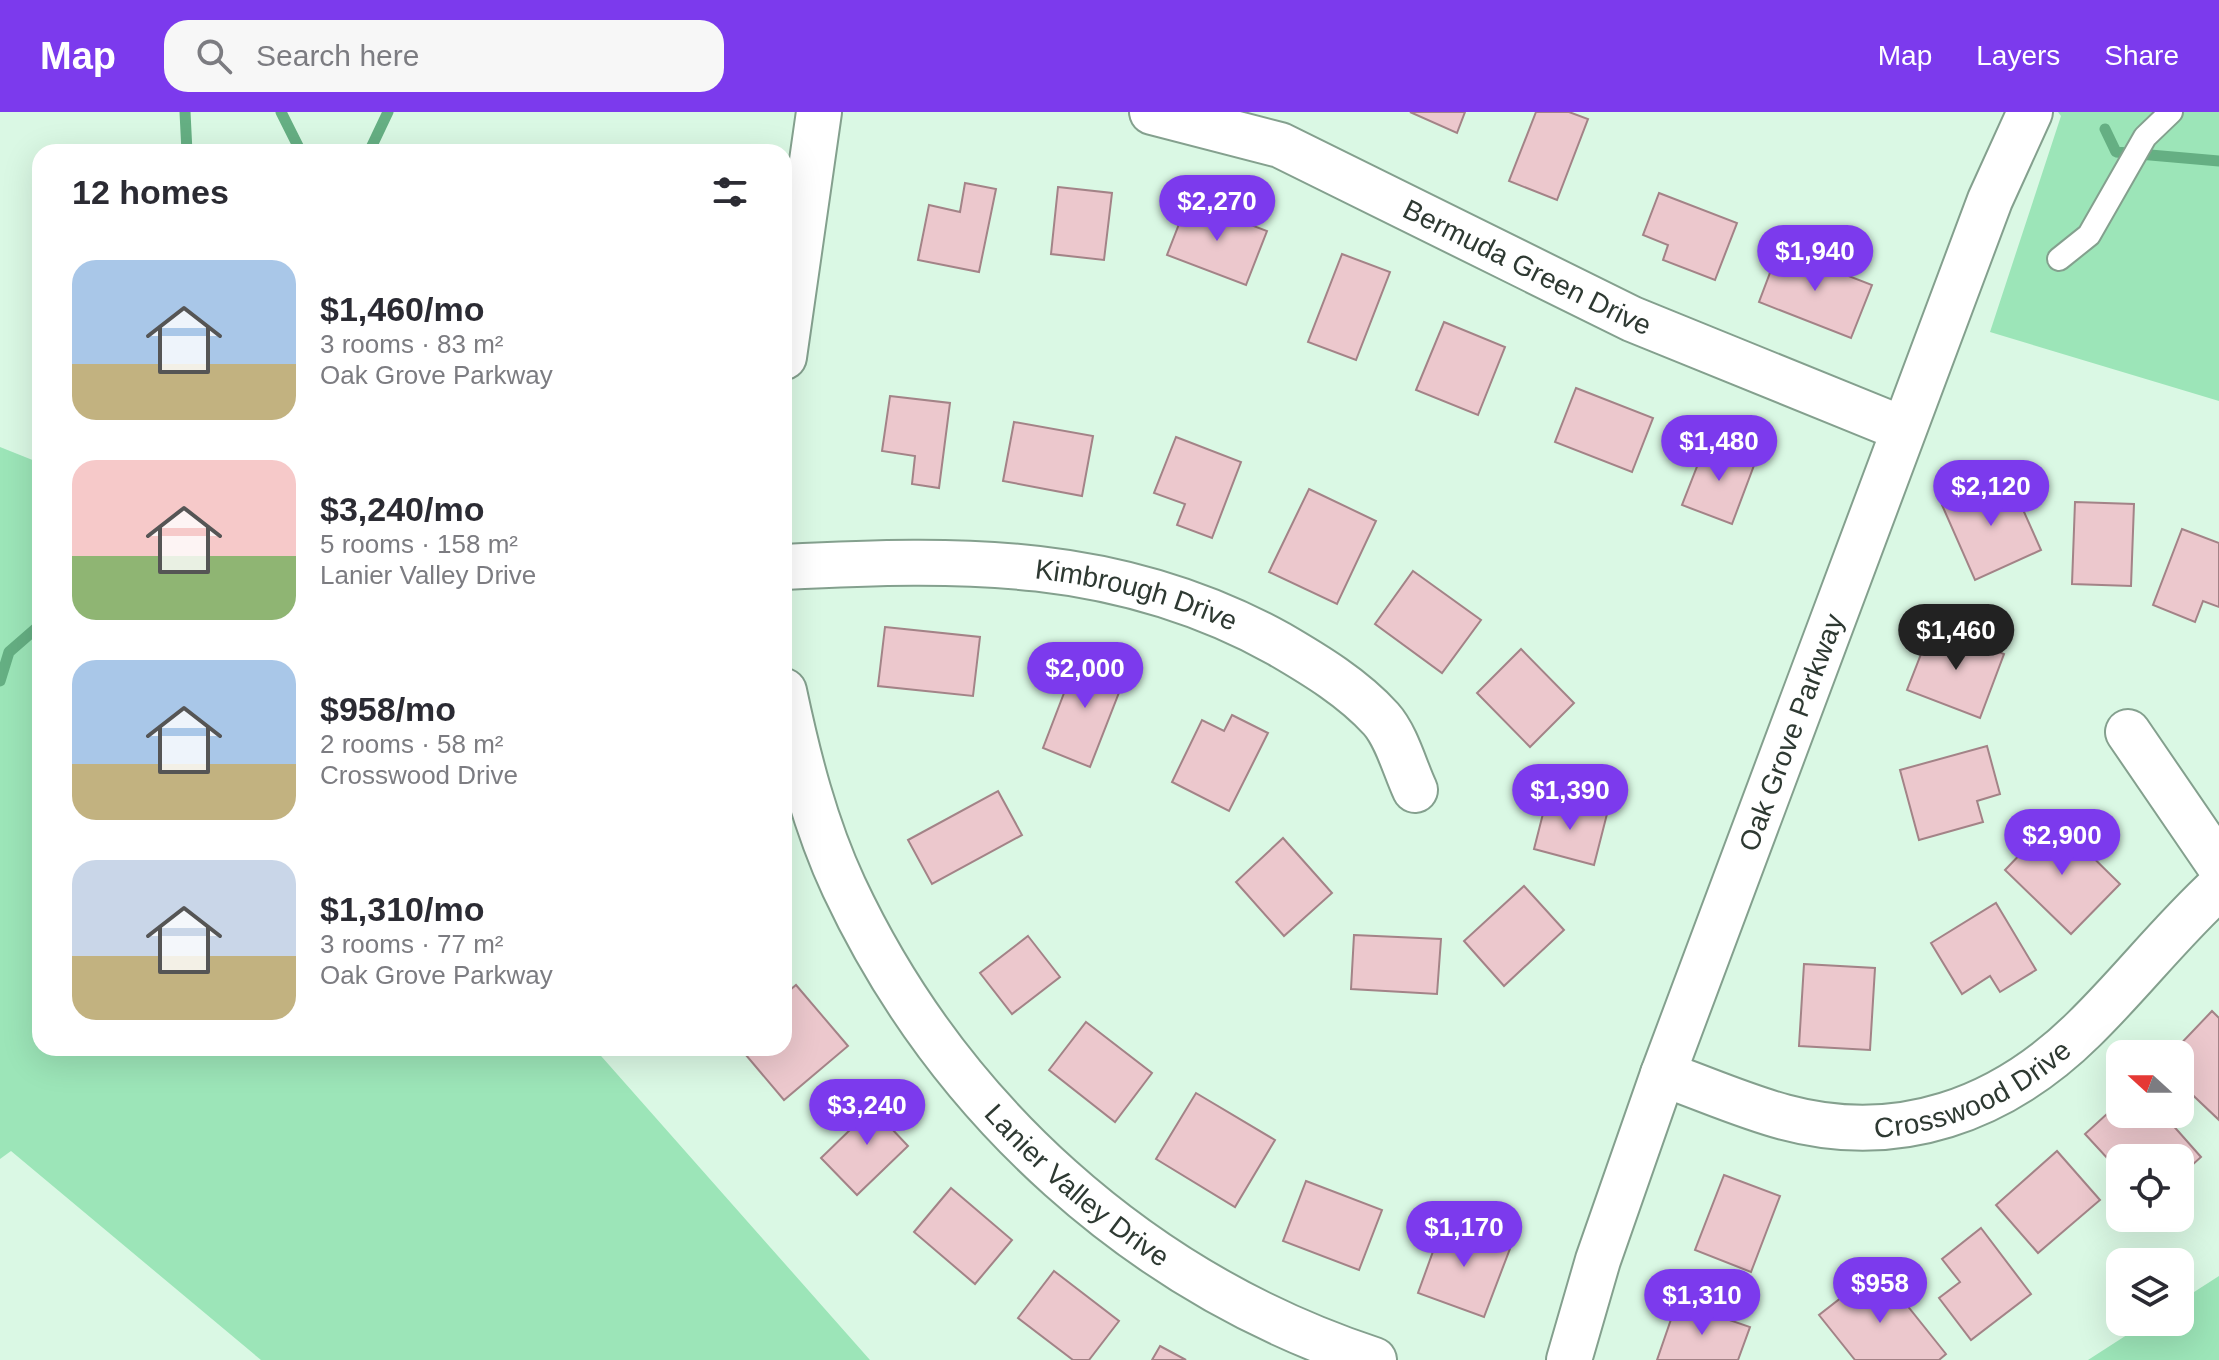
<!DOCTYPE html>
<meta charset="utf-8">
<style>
body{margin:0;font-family:Helvetica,sans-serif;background:#f7f7f7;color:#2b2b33;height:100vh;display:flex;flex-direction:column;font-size:30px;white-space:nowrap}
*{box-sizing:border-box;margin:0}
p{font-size:26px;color:#7c7c81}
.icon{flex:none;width:44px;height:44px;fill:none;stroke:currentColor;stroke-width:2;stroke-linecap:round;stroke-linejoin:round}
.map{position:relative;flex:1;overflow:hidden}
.drawer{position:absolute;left:32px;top:32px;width:760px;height:912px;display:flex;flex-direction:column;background:#fff;border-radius:24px;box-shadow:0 8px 32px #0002}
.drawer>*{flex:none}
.needle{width:52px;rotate:291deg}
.fabs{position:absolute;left:2106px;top:928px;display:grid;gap:16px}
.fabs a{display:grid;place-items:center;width:88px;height:88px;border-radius:16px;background:#fff;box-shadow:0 8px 32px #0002;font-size:40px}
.price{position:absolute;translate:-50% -68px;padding:0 18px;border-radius:28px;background:#7c3aed;color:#fff;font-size:26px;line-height:52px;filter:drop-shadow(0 2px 4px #0008)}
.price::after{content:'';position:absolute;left:50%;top:48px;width:24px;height:18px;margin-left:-12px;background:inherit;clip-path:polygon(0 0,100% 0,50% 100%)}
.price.current{background:#222;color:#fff}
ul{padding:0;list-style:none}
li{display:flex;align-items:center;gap:24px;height:200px;padding:0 40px}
li span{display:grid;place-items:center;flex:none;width:224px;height:160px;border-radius:24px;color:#555}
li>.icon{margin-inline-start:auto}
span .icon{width:96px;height:96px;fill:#fffc;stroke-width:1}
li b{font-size:34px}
h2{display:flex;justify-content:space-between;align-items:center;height:96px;padding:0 40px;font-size:34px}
header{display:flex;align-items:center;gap:48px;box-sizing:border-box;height:112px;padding:0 40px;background:#7c3aed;color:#fff}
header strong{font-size:38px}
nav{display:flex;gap:44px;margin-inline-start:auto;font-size:28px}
.search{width:560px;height:72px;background:#f7f7f7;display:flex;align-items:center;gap:20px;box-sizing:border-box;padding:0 28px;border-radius:24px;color:#7c7c81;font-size:30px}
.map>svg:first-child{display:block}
</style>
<header>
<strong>Map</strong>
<div class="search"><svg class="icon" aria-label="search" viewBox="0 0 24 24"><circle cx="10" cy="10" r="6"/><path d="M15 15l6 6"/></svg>Search here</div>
<nav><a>Map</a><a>Layers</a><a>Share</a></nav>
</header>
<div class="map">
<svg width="2219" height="1248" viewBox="0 0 2219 1248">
<rect width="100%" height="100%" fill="#daf8e4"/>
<g fill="#9ce5b8">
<polygon points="2058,0 2219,0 2219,289 1990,220 2061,4"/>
<polygon points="0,335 40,351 40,936 594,936 870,1248 261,1248 11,1039 0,1047"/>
<polygon points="2219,1164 2219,1248 2088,1248 2147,1210 2180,1210 2180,1189"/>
</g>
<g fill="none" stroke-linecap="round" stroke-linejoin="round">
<g stroke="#65af83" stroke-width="11">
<polyline points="185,0 187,40"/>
<polyline points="281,0 301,40"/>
<polyline points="2105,17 2116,40 2219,49"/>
<polyline points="369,40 388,0"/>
<polyline points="0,569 9,540 40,513"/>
</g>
</g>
<g fill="#ecc8cd" stroke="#a38387" stroke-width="2">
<polygon points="1410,0 1465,0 1457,21"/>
<polygon points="1536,0 1569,0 1588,7 1557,88 1509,69"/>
<polygon points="965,71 996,77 979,160 918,148 929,93 960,100"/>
<polygon points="1058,75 1112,81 1104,148 1051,142"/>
<polygon points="1659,81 1737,111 1715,168 1663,148 1668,133 1643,123"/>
<polygon points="1188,89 1267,119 1246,173 1167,143"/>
<polygon points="1779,137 1872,173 1851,226 1759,190"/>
<polygon points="1342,142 1390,160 1356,248 1308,230"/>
<polygon points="1444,210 1505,235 1478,303 1416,278"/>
<polygon points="1576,276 1653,306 1632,360 1555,330"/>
<polygon points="890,284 950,291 939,376 912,372 915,344 882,339"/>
<polygon points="1014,310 1093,324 1082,384 1003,369"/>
<polygon points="1176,325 1241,350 1212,426 1177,413 1185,392 1154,381"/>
<polygon points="1707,329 1756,348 1732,412 1682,393"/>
<polygon points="2008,364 2041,438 1975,468 1942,393"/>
<polygon points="1309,377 1376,409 1337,492 1269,460"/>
<polygon points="2075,390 2134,392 2131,474 2072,472"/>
<polygon points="2182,417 2219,431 2219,495 2203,489 2195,510 2153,493"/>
<polygon points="1413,459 1481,508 1442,561 1375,512"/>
<polygon points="1932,514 2004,542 1980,606 1907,578"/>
<polygon points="885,515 980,525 973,584 878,574"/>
<polygon points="1521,537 1574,591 1530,635 1477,581"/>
<polygon points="1079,542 1127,560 1090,655 1043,636"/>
<polygon points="1232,603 1268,621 1229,699 1172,670 1202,608 1224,619"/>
<polygon points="1987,634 2000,682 1977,689 1983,710 1919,728 1900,658"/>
<polygon points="998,679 1022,723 932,772 908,728"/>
<polygon points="1547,686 1607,702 1594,753 1534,737"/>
<polygon points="2054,707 2120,772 2071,822 2005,758"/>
<polygon points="1283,726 1332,781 1284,824 1236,770"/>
<polygon points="1524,774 1564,818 1504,874 1464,829"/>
<polygon points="1996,791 2036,858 2000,880 1990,864 1962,882 1931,831"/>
<polygon points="1354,823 1441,827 1437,882 1351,877"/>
<polygon points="1028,824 1060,865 1012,902 980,861"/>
<polygon points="1804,852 1875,856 1870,938 1799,934"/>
<polygon points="796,873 848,934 784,988 740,936 784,936 784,883"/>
<polygon points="2212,899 2219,906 2219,1008 2180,971 2180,942 2171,942"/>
<polygon points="1086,910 1152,961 1115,1010 1049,958"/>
<polygon points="1196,981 1275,1028 1235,1095 1156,1047"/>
<polygon points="885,984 903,1002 890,1015 908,1034 857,1083 821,1046"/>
<polygon points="2120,990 2120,1002 2163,1002 2201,1045 2180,1064 2180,1046 2120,1046 2120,1060 2085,1022"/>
<polygon points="2057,1039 2100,1088 2038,1141 1996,1093"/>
<polygon points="1724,1063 1780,1084 1751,1160 1695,1138"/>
<polygon points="1306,1069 1382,1098 1359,1158 1283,1129"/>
<polygon points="951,1076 1012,1128 975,1172 914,1120"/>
<polygon points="1444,1109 1511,1134 1484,1205 1418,1181"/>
<polygon points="1981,1116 2031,1182 1971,1228 1939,1186 1960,1170 1942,1147"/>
<polygon points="1878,1157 1946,1242 1939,1248 1855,1248 1819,1203"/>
<polygon points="1054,1159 1119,1209 1089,1248 1073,1248 1018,1206"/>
<polygon points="1677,1190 1750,1215 1738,1248 1657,1248"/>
<polygon points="1160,1234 1186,1248 1152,1248"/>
</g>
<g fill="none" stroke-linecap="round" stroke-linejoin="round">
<g stroke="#84a08e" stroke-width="26">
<polyline id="service" points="2059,147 2089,123 2145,25 2171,0"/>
</g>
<g stroke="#84a08e" stroke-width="48">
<g id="minor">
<path id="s1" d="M 1152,0 L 1280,33 L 1632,207 L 1903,317"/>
<polyline points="784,245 819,0"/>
<path id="s2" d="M 784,455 C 961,446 1119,443 1279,532 C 1315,553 1353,576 1381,607 C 1397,625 1405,657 1415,678"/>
<path id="s3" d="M 784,579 C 798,645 815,713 844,775 C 948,997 1140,1171 1374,1248"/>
<polyline points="2128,620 2219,753"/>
<path id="s4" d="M 1663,962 C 1703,976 1743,994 1784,1005 C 1898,1036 2002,998 2084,917 C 2131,871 2171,819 2219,775"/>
<path id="s5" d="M 1569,1248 L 1598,1148 L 1663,962 L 1990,88 L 2030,0"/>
</g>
</g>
<use href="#service" stroke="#fff" stroke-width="22"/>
<use href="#minor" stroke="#fff" stroke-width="44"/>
</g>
<g text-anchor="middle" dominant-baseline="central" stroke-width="8" stroke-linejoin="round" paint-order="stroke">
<g font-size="28" fill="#2e3932" stroke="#f8fefa">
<text stroke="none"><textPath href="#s1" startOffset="408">Bermuda Green Drive</textPath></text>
<text stroke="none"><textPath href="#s2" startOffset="356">Kimbrough Drive</textPath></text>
<text stroke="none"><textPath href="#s5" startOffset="666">Oak Grove Parkway</textPath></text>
<text stroke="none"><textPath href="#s4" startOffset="326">Crosswood Drive</textPath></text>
<text stroke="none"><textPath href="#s3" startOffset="588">Lanier Valley Drive</textPath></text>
</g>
</g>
</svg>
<div class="fabs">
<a><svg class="needle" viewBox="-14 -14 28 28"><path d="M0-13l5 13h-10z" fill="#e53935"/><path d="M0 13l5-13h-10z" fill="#7c7c81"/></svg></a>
<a><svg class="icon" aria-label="locate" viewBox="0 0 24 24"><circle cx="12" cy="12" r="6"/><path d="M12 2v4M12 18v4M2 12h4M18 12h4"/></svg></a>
<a><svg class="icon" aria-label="layers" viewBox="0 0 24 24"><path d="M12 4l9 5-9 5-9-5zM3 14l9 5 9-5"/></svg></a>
</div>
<b class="price" style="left:1217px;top:131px">$2,270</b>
<b class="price" style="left:1815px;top:181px">$1,940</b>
<b class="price" style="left:1719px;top:371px">$1,480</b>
<b class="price" style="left:1991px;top:416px">$2,120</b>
<b class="price current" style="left:1956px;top:560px">$1,460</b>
<b class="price" style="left:1085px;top:598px">$2,000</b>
<b class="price" style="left:1570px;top:720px">$1,390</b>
<b class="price" style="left:2062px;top:765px">$2,900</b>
<b class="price" style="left:867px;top:1035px">$3,240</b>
<b class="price" style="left:1464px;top:1157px">$1,170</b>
<b class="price" style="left:1880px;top:1213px">$958</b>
<b class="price" style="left:1702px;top:1225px">$1,310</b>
<section class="drawer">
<h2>12 homes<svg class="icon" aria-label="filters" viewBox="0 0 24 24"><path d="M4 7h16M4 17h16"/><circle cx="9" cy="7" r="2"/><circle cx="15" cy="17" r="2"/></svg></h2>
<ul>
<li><span style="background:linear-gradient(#a9c7e8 65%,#c2b280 0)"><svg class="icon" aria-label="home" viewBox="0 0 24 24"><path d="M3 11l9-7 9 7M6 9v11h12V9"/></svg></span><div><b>$1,460/mo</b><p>3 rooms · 83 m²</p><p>Oak Grove Parkway</p></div></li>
<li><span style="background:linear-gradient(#f6c9c9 60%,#8fb573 0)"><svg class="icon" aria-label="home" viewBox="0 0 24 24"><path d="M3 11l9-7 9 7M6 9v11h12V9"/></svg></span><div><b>$3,240/mo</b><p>5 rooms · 158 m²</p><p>Lanier Valley Drive</p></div></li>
<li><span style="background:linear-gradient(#a9c7e8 65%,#c2b280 0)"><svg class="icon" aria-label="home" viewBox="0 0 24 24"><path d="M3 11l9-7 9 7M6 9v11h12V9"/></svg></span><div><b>$958/mo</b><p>2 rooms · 58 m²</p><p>Crosswood Drive</p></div></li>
<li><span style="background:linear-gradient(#c9d6e8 60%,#c2b280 0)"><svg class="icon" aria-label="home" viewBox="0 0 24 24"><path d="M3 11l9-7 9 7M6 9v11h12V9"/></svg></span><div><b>$1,310/mo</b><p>3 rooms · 77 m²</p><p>Oak Grove Parkway</p></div></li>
</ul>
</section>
</div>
